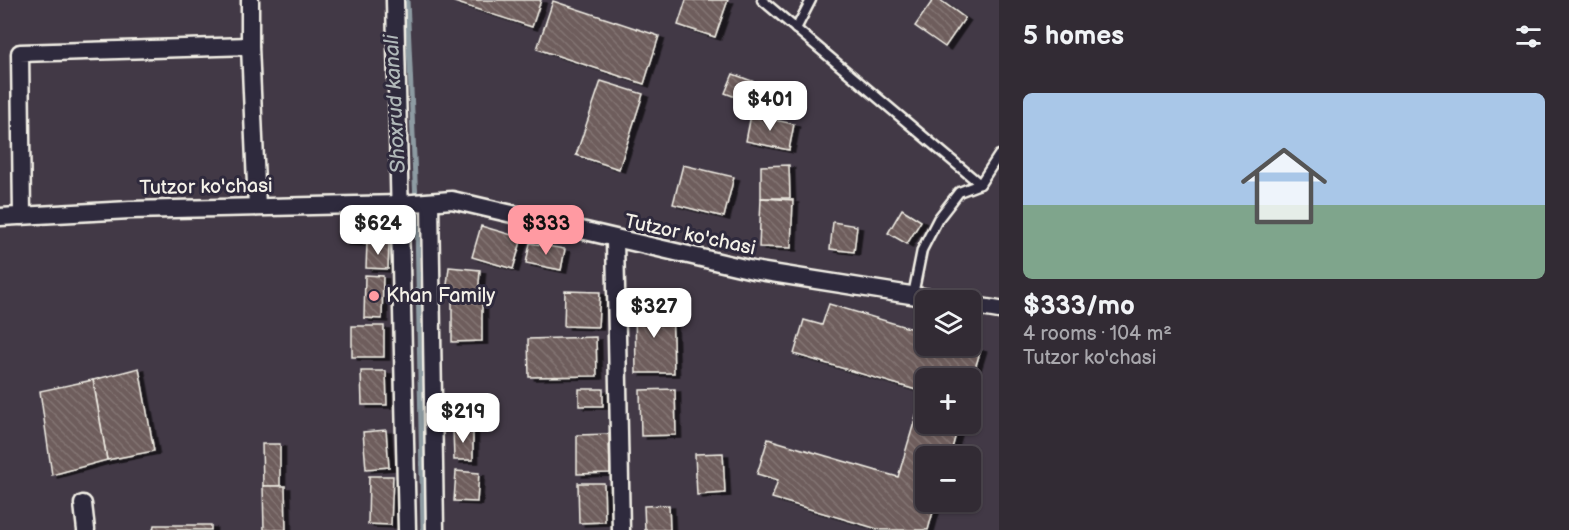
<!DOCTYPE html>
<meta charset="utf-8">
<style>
body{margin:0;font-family:"Balsamiq Sans",sans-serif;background:#3a333c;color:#f1f3f6;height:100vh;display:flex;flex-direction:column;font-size:22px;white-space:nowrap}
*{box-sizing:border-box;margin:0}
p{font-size:20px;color:#a8a7ac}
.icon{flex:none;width:33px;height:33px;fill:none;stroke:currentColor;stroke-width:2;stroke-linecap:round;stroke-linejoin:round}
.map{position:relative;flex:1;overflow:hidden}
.details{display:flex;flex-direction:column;background:#322b34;width:570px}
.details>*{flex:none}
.buttons{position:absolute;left:915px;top:290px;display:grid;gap:12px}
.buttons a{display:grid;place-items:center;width:66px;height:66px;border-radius:9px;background:#322b34;box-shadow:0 2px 4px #0004,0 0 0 2px #4d474f;font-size:30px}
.price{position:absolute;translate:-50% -51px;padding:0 14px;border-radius:12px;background:#fff;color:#222;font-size:20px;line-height:39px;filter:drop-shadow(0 2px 3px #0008)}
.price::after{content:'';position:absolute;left:50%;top:36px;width:18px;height:14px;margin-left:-9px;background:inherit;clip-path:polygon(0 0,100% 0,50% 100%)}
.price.on{background:#ff9aa2;color:#111}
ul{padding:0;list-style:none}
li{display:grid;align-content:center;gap:12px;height:318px;padding:0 24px}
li+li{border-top:2px solid #4d474f}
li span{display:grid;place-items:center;height:186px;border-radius:9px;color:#555}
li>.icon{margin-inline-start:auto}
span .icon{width:108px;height:108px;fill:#fffc;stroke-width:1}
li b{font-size:26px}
h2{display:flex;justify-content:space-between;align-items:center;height:72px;padding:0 24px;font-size:26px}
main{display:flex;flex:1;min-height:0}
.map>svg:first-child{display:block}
</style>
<main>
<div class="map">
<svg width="999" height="530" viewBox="0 0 999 530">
<defs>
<pattern id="building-back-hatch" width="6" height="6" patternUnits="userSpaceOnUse" patternTransform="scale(1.5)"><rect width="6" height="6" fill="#6e5d5b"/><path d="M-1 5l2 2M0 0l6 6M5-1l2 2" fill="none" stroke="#837573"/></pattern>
<filter id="shadow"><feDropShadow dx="5.5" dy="3" stdDeviation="0" flood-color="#0009"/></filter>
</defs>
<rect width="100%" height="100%" fill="#423946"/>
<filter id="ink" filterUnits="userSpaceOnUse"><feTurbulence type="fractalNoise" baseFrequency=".0167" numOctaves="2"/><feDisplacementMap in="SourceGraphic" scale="12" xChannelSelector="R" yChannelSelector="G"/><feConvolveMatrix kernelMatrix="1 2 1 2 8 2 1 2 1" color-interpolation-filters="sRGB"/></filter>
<g filter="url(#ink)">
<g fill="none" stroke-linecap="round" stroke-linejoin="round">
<polyline stroke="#8d9ba2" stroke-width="5" points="407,0 417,224 423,530"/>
</g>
<g fill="url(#building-back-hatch)" stroke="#f4f1e8" stroke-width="1.5" filter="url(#shadow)">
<polygon points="454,0 541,0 532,27 454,2"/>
<polygon points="686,0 728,0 715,37 678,25"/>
<polygon points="933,0 940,0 965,18 945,47 915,26"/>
<polygon points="553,1 659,36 644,84 537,49"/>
<polygon points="733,74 765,86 757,105 725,93"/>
<polygon points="601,81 643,94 619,169 576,155"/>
<polygon points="751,115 794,124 789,150 746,141"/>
<polygon points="683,165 734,177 724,217 673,204"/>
<polygon points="789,165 790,198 761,198 761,166"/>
<polygon points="761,198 793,200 791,248 759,247"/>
<polygon points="902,209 921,221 907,244 888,233"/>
<polygon points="344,220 382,222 381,244 343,242"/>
<polygon points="833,222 857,226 854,252 830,249"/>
<polygon points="481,226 522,238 513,269 472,257"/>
<polygon points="367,243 389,244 388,269 366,268"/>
<polygon points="530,243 565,249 561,270 526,263"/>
<polygon points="449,267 480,270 478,297 446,294"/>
<polygon points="365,275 383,276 382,319 364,318"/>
<polygon points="565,291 600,292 598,327 564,326"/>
<polygon points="452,302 482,302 482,341 452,342"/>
<polygon points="672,304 674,373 636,373 635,305"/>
<polygon points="829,304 926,333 926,345 966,345 981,349 970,385 970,378 926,378 926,423 959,423 950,456 926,456 926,501 936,501 928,530 881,530 772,498 778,480 757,474 768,439 898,477 923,392 794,354 804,320 822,325"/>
<rect x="352" y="326" width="32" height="31"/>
<polygon points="596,337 597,376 529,377 528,339"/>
<polygon points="139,368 154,451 107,460 93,380"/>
<polygon points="361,371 386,371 387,405 362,405"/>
<polygon points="93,380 107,460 52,475 40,391"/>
<rect x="579" y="389" width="24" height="17"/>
<polygon points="675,389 676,435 641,436 640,390"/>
<polygon points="453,428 473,428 473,460 454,460"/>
<polygon points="386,430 389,467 366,469 363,432"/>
<polygon points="609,434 610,473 577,474 577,435"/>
<polygon points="262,444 280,444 280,486 263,486"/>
<polygon points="723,453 725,493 697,495 695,454"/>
<polygon points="456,471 479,473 477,502 454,501"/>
<polygon points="369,476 393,476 391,525 368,524"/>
<polygon points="578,483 604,483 605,522 579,523"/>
<polygon points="263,486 285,486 286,530 264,530"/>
<polygon points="669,505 670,530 645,530 644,506"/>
<polygon points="154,525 211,525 211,530 153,530"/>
</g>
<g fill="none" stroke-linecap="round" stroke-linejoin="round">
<g stroke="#f4f1e8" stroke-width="13">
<g id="lane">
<polyline points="762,0 980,184 959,192 938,219 922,250 913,295"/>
<polyline points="796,29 811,0"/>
<polyline points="980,184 999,155"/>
</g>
</g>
<g stroke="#f4f1e8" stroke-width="21">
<g id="street">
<polyline points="250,0 250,46 257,207"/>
<polyline points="395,0 407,530"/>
<polyline points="430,203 435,530"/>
<polyline points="22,216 20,53 250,46"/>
<polyline points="0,217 130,210 400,204 452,200 753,270 942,300"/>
<polyline points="615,240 621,530"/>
<polyline points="970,305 999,310"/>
<polyline points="83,504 86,530"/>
</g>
</g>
<use href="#lane" stroke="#2f2a3d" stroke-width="8"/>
<use href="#street" stroke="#2f2a3d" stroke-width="16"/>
</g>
</g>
<circle fill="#ff9aa2" stroke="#2f2a3d" stroke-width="2" cx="374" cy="296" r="6"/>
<g text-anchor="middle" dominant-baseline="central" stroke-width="6" stroke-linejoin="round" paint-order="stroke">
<g font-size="20" fill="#f4f1e8" stroke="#2f2a3d">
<text transform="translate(206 187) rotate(-1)">Tutzor ko'chasi</text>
<text transform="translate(690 235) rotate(12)">Tutzor ko'chasi</text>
</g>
<g font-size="20" fill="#f4f1e8" stroke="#2f2a3d" text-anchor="start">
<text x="386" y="296">Khan Family</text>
</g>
<g font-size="21" font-style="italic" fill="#b0b8b9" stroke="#2f2a3d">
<text transform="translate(395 104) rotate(-93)">Shoxrud kanali</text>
</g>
</g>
</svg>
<div class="buttons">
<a><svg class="icon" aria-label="layers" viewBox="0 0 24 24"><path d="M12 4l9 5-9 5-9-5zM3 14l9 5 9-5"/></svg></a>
<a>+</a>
<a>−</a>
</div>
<b class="price" style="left:770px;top:132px">$401</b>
<b class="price" style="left:378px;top:256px">$624</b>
<b class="price on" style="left:546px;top:256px">$333</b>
<b class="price" style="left:654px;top:339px">$327</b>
<b class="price" style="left:463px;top:444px">$219</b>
</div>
<section class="details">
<h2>5 homes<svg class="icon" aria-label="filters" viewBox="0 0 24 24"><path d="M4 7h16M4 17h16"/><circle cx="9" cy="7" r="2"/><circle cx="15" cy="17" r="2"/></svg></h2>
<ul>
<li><span style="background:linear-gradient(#a9c7e8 60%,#7fa58c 0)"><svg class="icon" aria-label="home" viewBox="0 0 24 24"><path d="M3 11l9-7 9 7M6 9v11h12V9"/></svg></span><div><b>$333/mo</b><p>4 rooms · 104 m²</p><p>Tutzor ko'chasi</p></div></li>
</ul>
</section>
</main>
